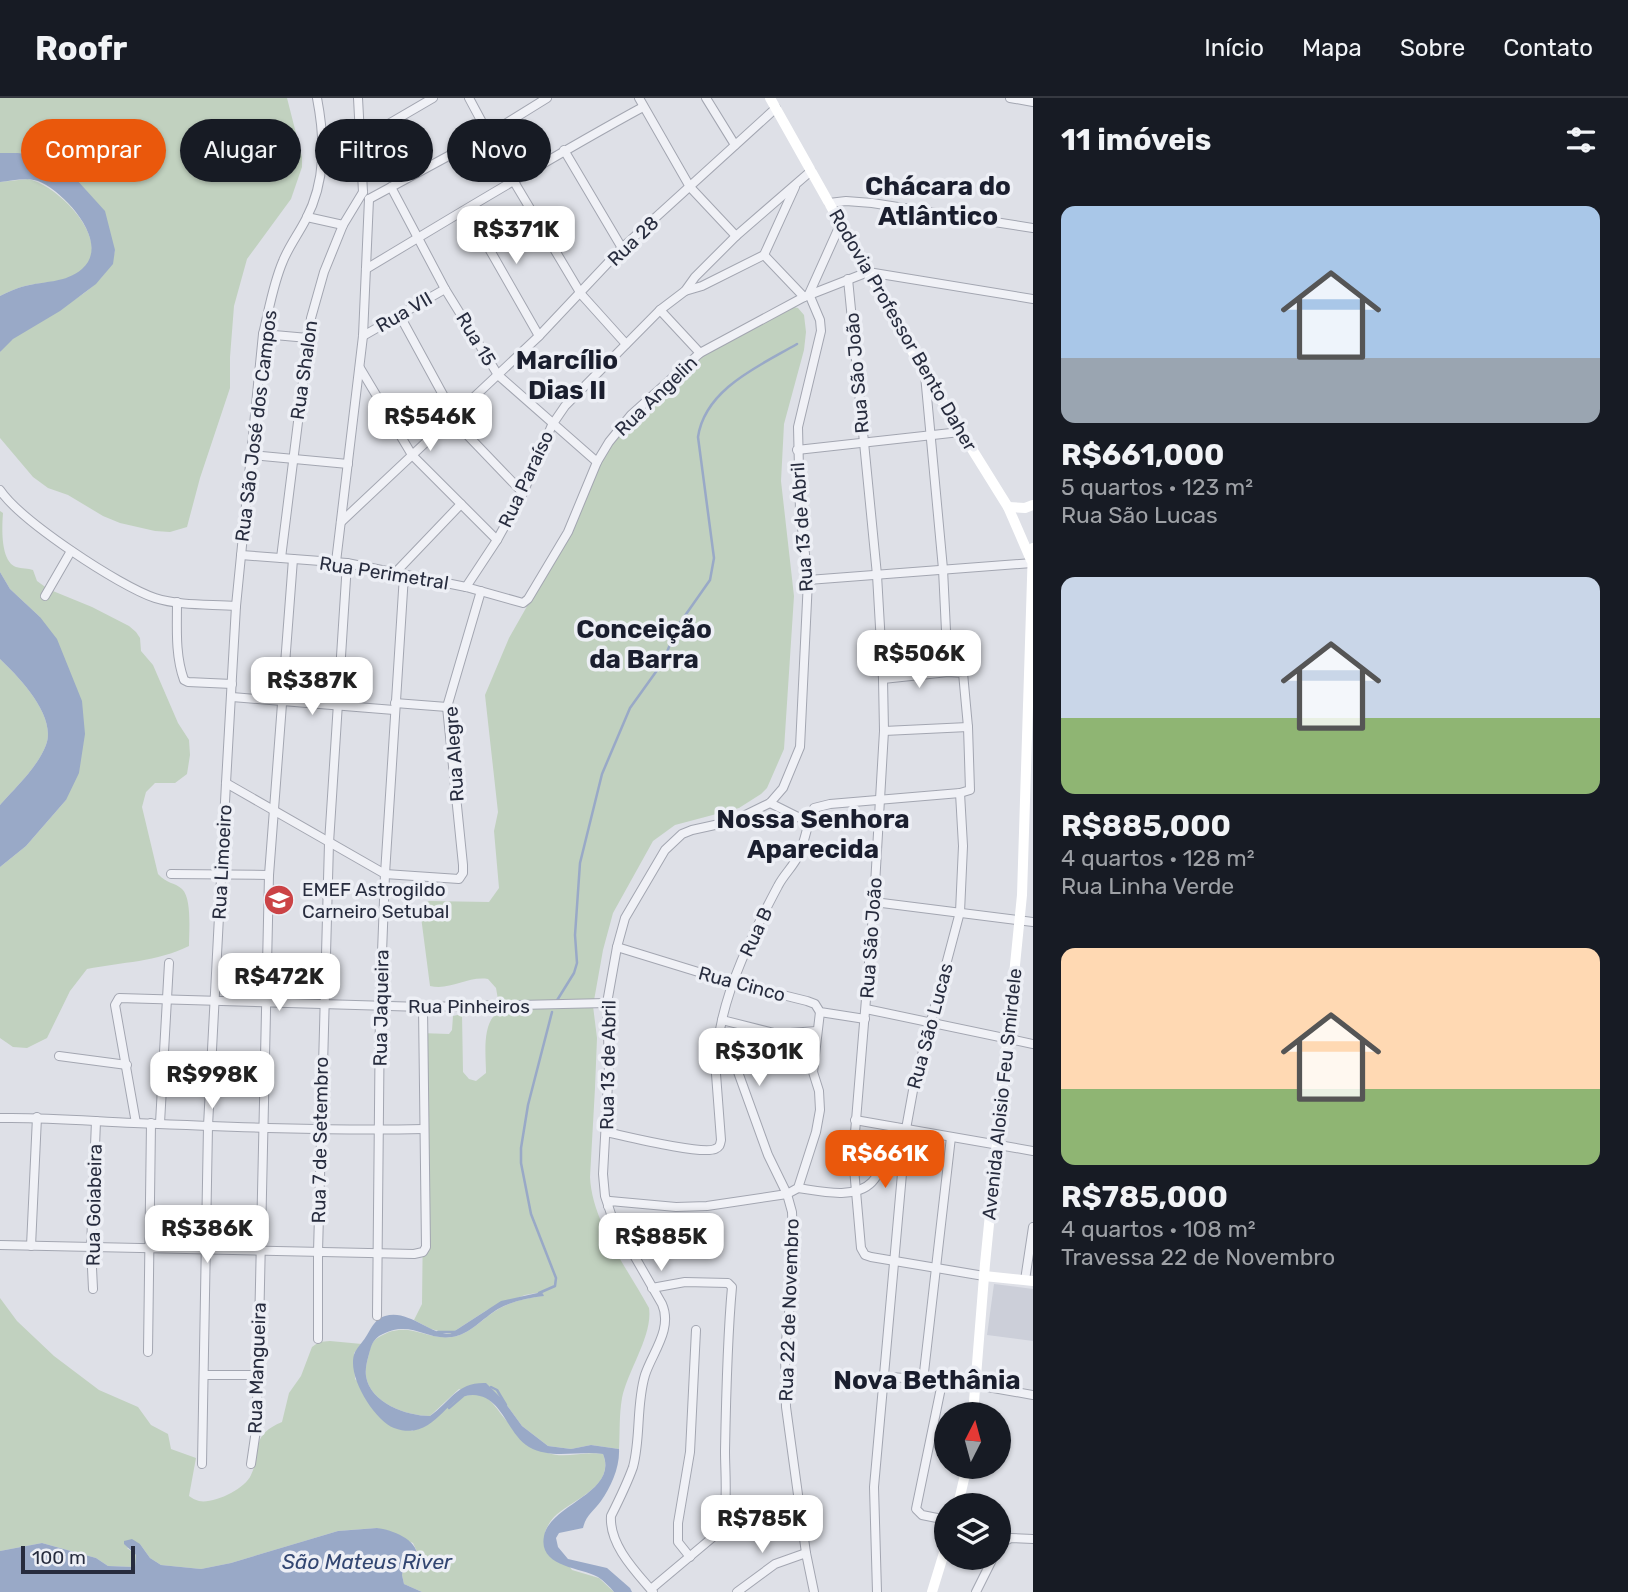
<!DOCTYPE html>
<html lang="pt">
<meta charset="utf-8">
<style>
body{margin:0;font-family:Rubik,sans-serif;background:#242831;color:#f1f3f6;height:100vh;display:flex;flex-direction:column;font-size:26px;white-space:nowrap}
*{box-sizing:border-box;margin:0}
p{font-size:23px;color:#9ea1a6}
.icon{flex:none;width:38px;height:38px;fill:none;stroke:currentColor;stroke-width:2;stroke-linecap:round;stroke-linejoin:round}
.map{position:relative;flex:1;overflow:hidden}
.sheet{display:flex;flex-direction:column;background:#171b24;width:595px}
.sheet>*{flex:none}
.hud{position:absolute;left:21px;top:21px;width:665px;height:63px;display:flex;gap:14px}
.needle{width:46px;rotate:6deg}
.buttons{position:absolute;left:934px;top:1304px;display:grid;gap:14px}
.buttons a{display:grid;place-items:center;width:77px;height:77px;border-radius:50%;background:#171b24;box-shadow:0 2px 5px #0004;font-size:35px}
.scale{position:absolute;left:21px;bottom:18px;width:114px;box-sizing:border-box;padding-left:7px;border:4px solid #272c3e;border-top:0;font-size:19px;line-height:24px;white-space:nowrap;color:#272c3e;-webkit-text-stroke:5px #edeff5;paint-order:stroke}
.price{position:absolute;translate:-50% -60px;padding:0 16px;border-radius:14px;background:#fff;color:#222;font-size:23px;line-height:46px;filter:drop-shadow(0 2px 4px #0008)}
.price::after{content:'';position:absolute;left:50%;top:42px;width:21px;height:16px;margin-left:-10px;background:inherit;clip-path:polygon(0 0,100% 0,50% 100%)}
.price.current{background:#ea580c;color:#fff}
ul{padding:0;list-style:none}
li{display:grid;align-content:center;gap:14px;height:371px;padding:0 28px}
li span{display:grid;place-items:center;height:217px;border-radius:14px;color:#555}
li>.icon{margin-inline-start:auto}
span .icon{width:126px;height:126px;fill:#fffc;stroke-width:1}
li b{font-size:30px}
h2{display:flex;justify-content:space-between;align-items:center;height:84px;padding:0 28px;font-size:30px}
.tag{padding:0 24px;border-radius:32px;background:#171b24;box-shadow:0 2px 5px #0004;font-size:24px;line-height:63px}
.tag.current{background:#ea580c;color:#fff}
header{display:flex;align-items:center;gap:42px;box-sizing:border-box;height:98px;padding:0 35px;background:#171b24;border-bottom:2px solid #363941}
header strong{font-size:33px}
nav{display:flex;gap:38px;margin-inline-start:auto;font-size:24px}
main{display:flex;flex:1;min-height:0}
.map>svg:first-child{display:block}
</style>
<header>
<strong>Roofr</strong>
<nav><a>Início</a><a>Mapa</a><a>Sobre</a><a>Contato</a></nav>
</header>
<main>
<div class="map">
<svg width="1033" height="1494" viewBox="0 0 1033 1494">
<rect width="100%" height="100%" fill="#dee0e7"/>
<polygon fill="#cccfd9" points="994,1186 1033,1191 1033,1243 987,1237"/>
<g fill="#c1d1bf">
<path d="M 0,0 L 287,0 L 302,59 L 302,69 L 291,101 L 247,161 L 234,208 L 230,259 L 230,290 L 200,380 L 187,429 L 170,434 L 155,433 L 120,425 L 103,418 L 68,397 L 48,390 L 33,379 L 0,340 L 0,254 C 30,216 106,202 115,152 L 18,55 L 0,55 Z"/>
<path d="M 28,81 C 62,88 123,154 73,178 C 59,185 40,184 25,188 C 17,190 8,194 0,198 L 0,84 Z"/>
<path d="M 789,208 L 798,210 L 804,217 L 806,234 L 804,252 L 784,326 L 781,383 L 794,498 L 784,651 L 767,690 L 761,696 L 739,710 L 675,727 L 653,743 L 613,815 L 603,852 L 593,908 L 597,940 L 595,990 L 590,1079 C 592,1124 627,1170 649,1210 C 653,1237 628,1272 622,1300 C 619,1317 620,1335 619,1351 L 591,1347 L 571,1351 L 548,1348 L 522,1328 L 503,1302 L 459,1291 L 430,1318 C 407,1318 370,1305 366,1278 C 365,1271 367,1263 369,1256 C 370,1249 372,1243 379,1239 C 408,1221 424,1242 452,1239 C 469,1237 483,1220 497,1212 C 511,1203 528,1200 543,1198 L 542,1194 L 525,1197 L 487,1212 L 450,1236 L 431,1231 L 414,1222 L 422,1206 L 424,1038 L 420,935 L 449,936 L 452,932 L 453,918 L 462,916 L 463,974 L 469,981 L 476,983 L 486,975 C 486,957 481,923 500,913 L 496,890 L 488,881 C 467,878 450,893 430,888 L 420,811 L 422,807 L 429,803 L 489,804 L 499,790 L 494,733 L 498,714 L 485,597 L 509,540 L 543,480 L 607,351 L 623,327 L 697,260 Z"/>
<path d="M 0,413 L 3,415 C 2,428 0,463 16,469 C 22,471 28,470 33,472 L 37,483 L 48,491 L 92,509 L 129,528 L 136,534 L 140,540 L 141,553 L 153,567 L 178,625 L 189,642 L 190,657 L 187,676 L 175,685 L 155,685 L 146,694 L 142,709 L 158,776 C 167,786 174,784 182,791 C 192,800 189,834 189,848 C 157,864 122,864 87,871 L 70,893 L 47,940 L 27,950 L 13,949 L 0,940 L 0,769 L 26,748 L 66,702 L 40,519 L 10,491 L 0,474 Z"/>
<path d="M 0,561 C 19,579 57,618 46,647 C 37,670 16,689 0,707 Z"/>
<path d="M 0,1200 L 17,1223 L 54,1258 L 99,1292 L 138,1309 L 151,1327 L 168,1336 L 171,1351 L 196,1360 L 189,1398 C 192,1400 195,1402 199,1403 C 214,1406 245,1391 251,1377 C 263,1351 249,1338 282,1324 L 289,1295 L 301,1278 L 312,1249 L 319,1244 L 330,1243 L 362,1246 L 354,1255 L 355,1281 L 412,1333 L 461,1299 C 488,1292 490,1303 505,1321 C 510,1327 541,1352 548,1355 C 564,1361 585,1353 603,1356 C 616,1389 571,1402 554,1419 C 550,1423 547,1429 545,1434 L 572,1472 L 599,1480 L 614,1494 L 422,1494 L 404,1486 L 402,1477 L 404,1467 L 419,1458 L 413,1445 L 377,1430 L 338,1433 L 231,1465 L 201,1471 L 161,1467 L 150,1460 L 140,1446 L 127,1450 L 136,1457 L 136,1469 L 108,1468 L 96,1460 L 42,1445 L 0,1453 Z"/>
</g>
<g fill="#99a9c7">
<path d="M 0,55 L 18,55 L 38,58 L 58,68 L 76,81 L 105,113 L 115,152 L 113,166 L 96,186 L 60,213 L 13,241 L 0,254 L 0,198 C 8,194 17,190 25,188 C 44,183 66,185 82,171 C 112,145 64,93 38,83 C 26,79 12,83 0,84 Z"/>
<path d="M 0,474 L 10,491 L 40,519 L 57,541 L 82,603 L 85,636 L 79,675 L 66,702 L 26,748 L 0,769 L 0,707 C 16,689 37,670 46,647 C 57,618 19,579 0,561 Z"/>
<path d="M 542,1194 L 544,1198 C 528,1200 512,1203 498,1211 C 483,1220 469,1237 452,1239 C 425,1243 411,1220 379,1238 C 372,1243 371,1249 369,1256 C 367,1263 365,1271 366,1278 C 370,1305 407,1318 430,1318 C 451,1303 457,1284 486,1285 L 503,1302 L 522,1328 L 548,1348 L 571,1351 L 591,1347 L 619,1351 C 620,1369 611,1389 601,1403 C 594,1413 586,1417 583,1430 L 559,1435 L 556,1440 L 558,1449 L 568,1461 L 607,1470 L 630,1490 L 632,1494 L 614,1494 C 610,1489 604,1483 598,1479 C 579,1469 538,1469 544,1438 C 550,1406 619,1395 603,1356 C 579,1352 552,1362 529,1349 C 506,1335 503,1298 473,1297 C 445,1296 435,1345 394,1330 C 374,1322 345,1276 355,1254 C 358,1248 364,1243 367,1237 C 372,1229 375,1221 385,1218 C 408,1211 427,1235 450,1236 L 501,1203 Z"/>
<path d="M 377,1430 C 394,1432 424,1444 416,1465 L 404,1467 L 402,1477 L 404,1486 L 422,1494 L 0,1494 L 0,1453 L 42,1445 L 96,1460 L 108,1468 L 135,1469 L 136,1457 L 124,1446 L 124,1443 L 132,1441 L 140,1446 L 150,1460 L 161,1467 L 201,1471 L 231,1465 L 338,1433 Z"/>
</g>
<g fill="none" stroke-linecap="round" stroke-linejoin="round">
<g stroke="#99a9c7" stroke-width="2.5">
<path d="M 556,904 L 574,875 L 577,865 L 575,837 L 580,765 L 602,676 L 630,610 L 663,564 L 677,529 L 710,482 L 714,460 L 698,339 C 705,291 759,268 797,246"/>
<polyline points="539,1195 555,1188 556,1180 531,1116 521,1065 521,1050 528,1007 552,914"/>
<polyline points="438,1234 456,1234"/>
<polyline points="491,1289 497,1292 506,1307"/>
<polyline points="449,1310 463,1298"/>
</g>
<g stroke="#a3a6b1" stroke-width="10">
<g id="street">
<polyline points="358,0 363,94"/>
<polyline points="469,0 513,82 581,196 626,246"/>
<polyline points="639,0 690,89 736,138"/>
<polyline points="706,0 735,47"/>
<polyline points="1010,0 1033,4"/>
<polyline points="361,42 433,0"/>
<polyline points="564,52 622,150"/>
<polyline points="391,89 445,191 498,277 597,364"/>
<polyline points="369,101 489,36 547,0"/>
<polyline points="829,105 846,103 872,105 1033,130"/>
<polyline points="467,112 539,238"/>
<polyline points="307,119 343,127"/>
<polyline points="764,157 804,199"/>
<path d="M 366,171 C 458,116 549,60 643,9"/>
<polyline points="848,181 877,477 883,581 884,633 874,804 853,1059 861,1150 865,1157 871,1159 984,1178"/>
<polyline points="685,193 702,188 764,157 795,89"/>
<polyline points="660,212 700,255"/>
<polyline points="400,218 454,317"/>
<polyline points="263,236 308,240"/>
<polyline points="363,238 445,191"/>
<polyline points="360,270 412,357 497,442"/>
<polyline points="925,277 943,471 948,574"/>
<polyline points="451,320 523,395"/>
<polyline points="797,352 960,334"/>
<polyline points="251,357 348,366"/>
<path d="M 0,392 C 21,423 119,488 155,500 C 180,508 210,506 236,508"/>
<polyline points="341,424 539,238 622,150 776,10"/>
<polyline points="241,457 347,465 466,489 523,505 528,501 568,434 597,364 609,344 631,317 700,255 804,199 868,174 1033,201"/>
<polyline points="281,460 311,220 324,174 343,127 363,94"/>
<polyline points="336,464 363,238 369,101"/>
<polyline points="395,475 461,406"/>
<polyline points="808,482 1032,465"/>
<polyline points="466,489 497,442 523,395 552,327 565,308 660,212 685,193 695,179 736,138 811,73"/>
<polyline points="45,498 71,453"/>
<path d="M 177,504 C 177,530 175,557 184,582 L 188,584 L 232,586"/>
<polyline points="232,599 394,612"/>
<polyline points="395,605 447,609"/>
<polyline points="884,633 968,629"/>
<polyline points="226,685 385,776 459,781 463,775 463,767 447,609 481,493"/>
<polyline points="770,705 808,724"/>
<polyline points="171,776 269,777"/>
<polyline points="874,804 1033,824"/>
<polyline points="617,849 734,885 807,903 815,906 820,914 865,921"/>
<polyline points="866,911 1033,946"/>
<polyline points="722,922 778,936 816,933"/>
<polyline points="59,958 127,967"/>
<path d="M 0,1020 C 45,1019 89,1023 134,1025 C 231,1029 328,1033 424,1031"/>
<polyline points="855,1022 1033,1053"/>
<polyline points="136,1025 115,907 119,900 423,909 607,905"/>
<polyline points="160,1025 169,865"/>
<path d="M 606,1034 C 625,1038 701,1057 715,1051 C 720,1049 720,1047 721,1042 L 716,976 L 718,944"/>
<path d="M 798,1090 C 819,1093 855,1102 872,1084 C 884,1071 891,1046 898,1030"/>
<polyline points="608,1108 610,1103 676,1109 707,1108 787,1096 798,1090 816,1034 820,1012 819,993 813,974 820,914"/>
<polyline points="0,1147 414,1156 423,1154 426,1149 423,909"/>
<polyline points="31,1148 37,1019"/>
<polyline points="1025,1182 1033,1129"/>
<polyline points="93,1191 91,1149 96,1023"/>
<polyline points="377,1218 380,907 385,776 404,477"/>
<polyline points="318,1241 318,1154 329,745 347,465"/>
<polyline points="148,1254 151,1025"/>
<polyline points="205,1277 258,1277"/>
<polyline points="882,1278 976,1287 1033,1297"/>
<polyline points="923,1283 951,1039"/>
<polyline points="942,1285 916,1411 922,1417 947,1422"/>
<path d="M 202,1366 L 208,1028 L 226,685 L 236,508 L 263,236 C 269,212 273,186 283,163 C 289,148 299,135 306,121 C 326,83 325,41 317,0"/>
<polyline points="251,1366 256,1332 258,1277 269,777 293,461"/>
<polyline points="999,1446 1011,1440 1033,1441"/>
<polyline points="690,1459 678,1444 678,1425 690,1354 696,1232"/>
<path d="M 651,1491 L 719,1434 C 729,1410 725,1378 725,1353 C 726,1298 727,1243 732,1189 L 728,1185 L 685,1184 L 652,1190"/>
<path d="M 653,1494 C 636,1474 609,1447 611,1418 C 619,1402 627,1386 633,1369 C 641,1339 636,1307 645,1277 C 652,1255 673,1231 662,1206 L 612,1119 L 605,1098 L 603,1076 L 609,967 L 607,905 L 617,849 L 625,820 L 665,752 L 682,736 L 692,732 L 733,723 L 770,705 L 783,690 L 800,649 L 808,482 L 800,413 L 798,329 L 821,233 L 820,222 L 809,196 L 840,127"/>
<polyline points="737,1494 775,1466 806,1455"/>
<path d="M 814,1494 L 806,1455 L 786,1309 L 785,1252 L 794,1169 L 792,1114 L 787,1096 L 768,1057 L 738,974 L 718,944 C 725,890 753,835 778,788 C 784,776 794,768 799,756 C 806,741 807,725 814,710 L 830,706 L 960,695 L 970,692 L 968,629 L 963,575 L 948,574 L 883,581"/>
<polyline points="877,1494 874,1389 906,1031 914,987 960,814 963,748 960,695"/>
<polyline points="976,1494 993,1460"/>
</g>
</g>
<use href="#street" stroke="#f0f1f6" stroke-width="8"/>
<g stroke="#fff" stroke-width="10">
<polyline points="770,0 924,274 1008,409 1031,462"/>
<polyline points="1008,409 1025,410 1033,407"/>
<polyline points="984,1178 1033,1183"/>
<polyline points="973,1316 985,1166 1022,797 1033,450"/>
<polyline points="958,1407 967,1368"/>
<polyline points="932,1494 947,1445"/>
</g>
</g>
<defs>
<g id="school-disc" transform="scale(1.575)"><circle r="9.5" fill="#cb4346" stroke="#edeff5"/><path d="M0-5L7-2L0 1L-7-2ZM-4 1L0 2.5L4 1V4Q0 6-4 4Z" fill="#fff"/></g>
</defs>
<g fill-rule="evenodd">
<use href="#school-disc" x="279" y="802"/>
</g>
<g text-anchor="middle" dominant-baseline="central" stroke-width="7" stroke-linejoin="round" paint-order="stroke">
<g font-size="19" fill="#272c3e" stroke="#edeff5">
<text transform="translate(633 143) rotate(-44)">Rua 28</text>
<text transform="translate(404 214) rotate(-30)">Rua VII</text>
<text transform="translate(903 232) rotate(60)">Rodovia Professor Bento Daher</text>
<text transform="translate(476 241) rotate(59)">Rua 15</text>
<text transform="translate(304 272) rotate(-82)">Rua Shalon</text>
<text transform="translate(857 275) rotate(-95)">Rua São João</text>
<text transform="translate(656 298) rotate(-44)">Rua Angelin</text>
<text transform="translate(256 328) rotate(-83)">Rua São José dos Campos</text>
<text transform="translate(526 381) rotate(-65)">Rua Paraíso</text>
<text transform="translate(802 429) rotate(-94)">Rua 13 de Abril</text>
<text transform="translate(384 475) rotate(9)">Rua Perimetral</text>
<text transform="translate(454 656) rotate(-94)">Rua Alegre</text>
<text transform="translate(222 764) rotate(-87)">Rua Limoeiro</text>
<text transform="translate(756 834) rotate(-65)">Rua B</text>
<text transform="translate(871 840) rotate(-86)">Rua São João</text>
<text transform="translate(742 886) rotate(15)">Rua Cinco</text>
<text x="469" y="908">Rua Pinheiros</text>
<text transform="translate(381 910) rotate(-89)">Rua Jaqueira</text>
<text transform="translate(930 928) rotate(-75)">Rua São Lucas</text>
<text transform="translate(608 967) rotate(-89)">Rua 13 de Abril</text>
<text transform="translate(1002 996) rotate(-84)">Avenida Aloisio Feu Smirdele</text>
<text transform="translate(320 1042) rotate(-89)">Rua 7 de Setembro</text>
<text transform="translate(94 1107) rotate(-89)">Rua Goiabeira</text>
<text transform="translate(789 1212) rotate(-88)">Rua 22 de Novembro</text>
<text transform="translate(257 1270) rotate(-88)">Rua Mangueira</text>
</g>
<g font-size="19" fill="#272c3e" stroke="#edeff5" text-anchor="start">
<text x="302" y="791">EMEF Astrogildo<tspan x="302" dy="22">Carneiro Setubal</tspan></text>
</g>
<g font-size="21" font-style="italic" fill="#324671" stroke="#edeff5">
<text x="367" y="1463">São Mateus River</text>
</g>
<g font-size="26" font-weight="bold" fill="#1a1e2e" stroke="#edeff5">
<text x="938" y="88">Chácara do<tspan x="938" dy="30">Atlântico</tspan></text>
<text x="567" y="262">Marcílio<tspan x="567" dy="30">Dias II</tspan></text>
<text x="644" y="531">Conceição<tspan x="644" dy="30">da Barra</tspan></text>
<text x="813" y="721">Nossa Senhora<tspan x="813" dy="30">Aparecida</tspan></text>
<text x="927" y="1282">Nova Bethânia</text>
</g>
</g>
</svg>
<div class="buttons">
<a><svg class="needle" viewBox="-14 -14 28 28"><path d="M0-13l5 13h-10z" fill="#e53935"/><path d="M0 13l5-13h-10z" fill="#9ea1a6"/></svg></a>
<a><svg class="icon" aria-label="layers" viewBox="0 0 24 24"><path d="M12 4l9 5-9 5-9-5zM3 14l9 5 9-5"/></svg></a>
</div>
<div class="scale">100 m</div>
<b class="price" style="left:516px;top:168px">R$371K</b>
<b class="price" style="left:430px;top:355px">R$546K</b>
<b class="price" style="left:919px;top:592px">R$506K</b>
<b class="price" style="left:312px;top:619px">R$387K</b>
<b class="price" style="left:279px;top:915px">R$472K</b>
<b class="price" style="left:759px;top:990px">R$301K</b>
<b class="price" style="left:212px;top:1013px">R$998K</b>
<b class="price current" style="left:885px;top:1092px">R$661K</b>
<b class="price" style="left:207px;top:1167px">R$386K</b>
<b class="price" style="left:661px;top:1175px">R$885K</b>
<b class="price" style="left:762px;top:1457px">R$785K</b>
<div class="hud">
<a class="tag current">Comprar</a>
<a class="tag">Alugar</a>
<a class="tag">Filtros</a>
<a class="tag">Novo</a>
</div>
</div>
<section class="sheet">
<h2>11 imóveis<svg class="icon" aria-label="filters" viewBox="0 0 24 24"><path d="M4 7h16M4 17h16"/><circle cx="9" cy="7" r="2"/><circle cx="15" cy="17" r="2"/></svg></h2>
<ul>
<li><span style="background:linear-gradient(#a9c7e8 70%,#9aa5b1 0)"><svg class="icon" aria-label="home" viewBox="0 0 24 24"><path d="M3 11l9-7 9 7M6 9v11h12V9"/></svg></span><div><b>R$661,000</b><p>5 quartos · 123 m²</p><p>Rua São Lucas</p></div></li>
<li><span style="background:linear-gradient(#c9d6e8 65%,#8fb573 0)"><svg class="icon" aria-label="home" viewBox="0 0 24 24"><path d="M3 11l9-7 9 7M6 9v11h12V9"/></svg></span><div><b>R$885,000</b><p>4 quartos · 128 m²</p><p>Rua Linha Verde</p></div></li>
<li><span style="background:linear-gradient(#ffd9b3 65%,#8fb573 0)"><svg class="icon" aria-label="home" viewBox="0 0 24 24"><path d="M3 11l9-7 9 7M6 9v11h12V9"/></svg></span><div><b>R$785,000</b><p>4 quartos · 108 m²</p><p>Travessa 22 de Novembro</p></div></li>
</ul>
</section>
</main>
